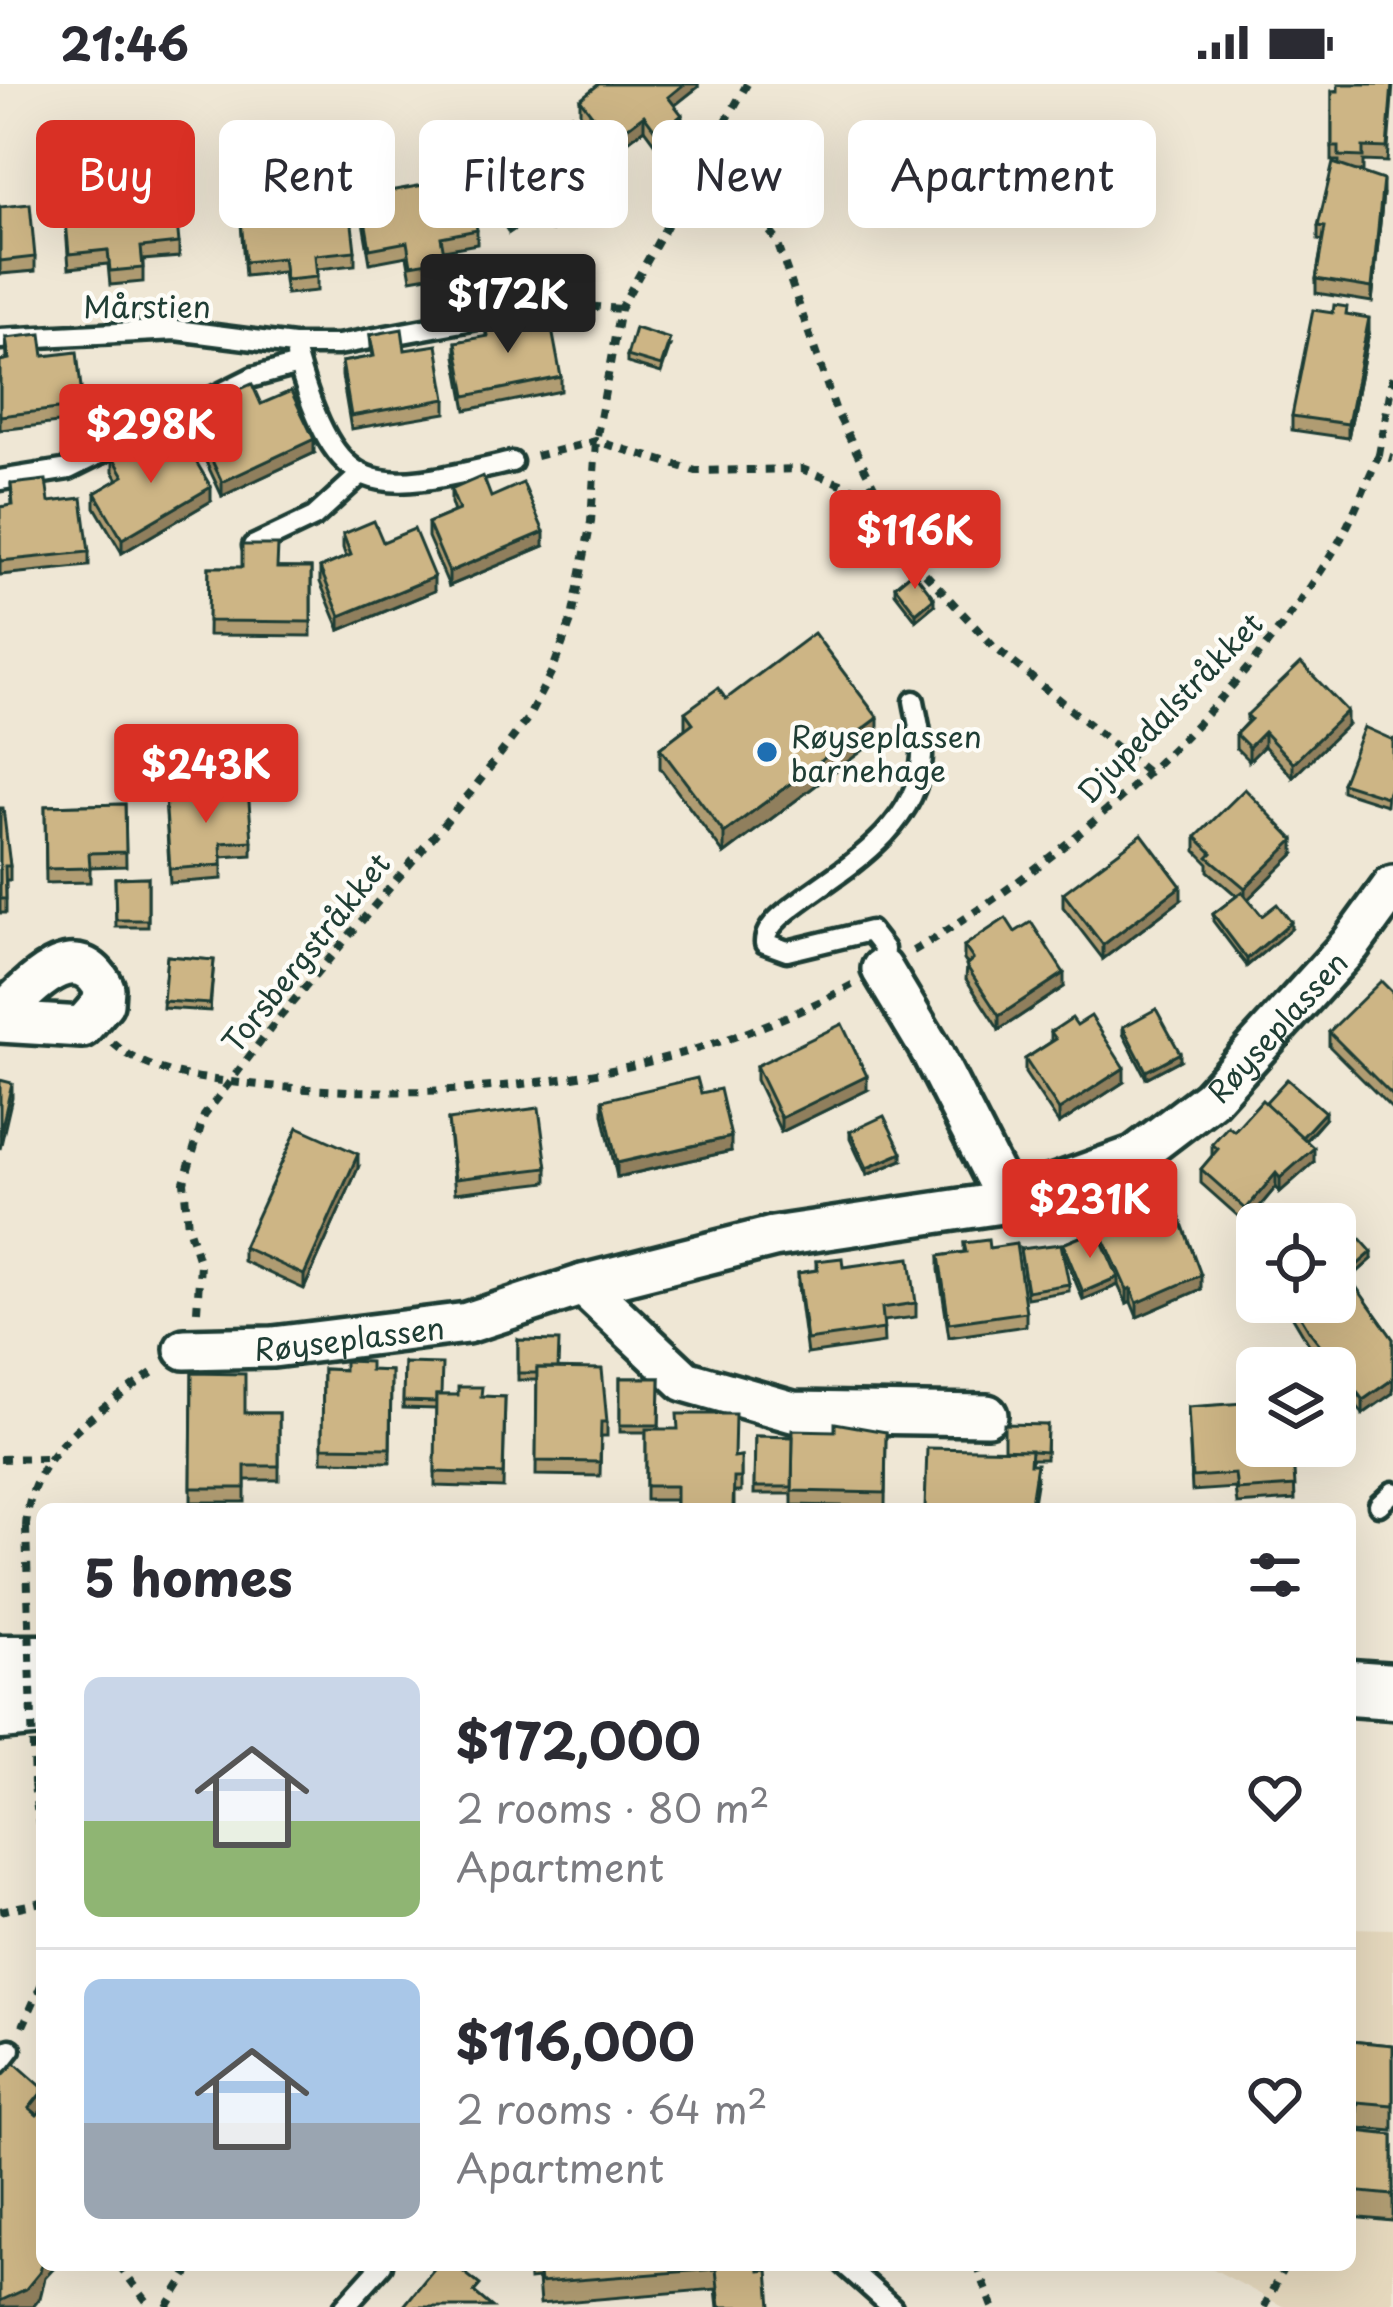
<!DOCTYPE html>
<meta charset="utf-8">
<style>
body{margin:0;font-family:"Playpen Sans",sans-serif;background:#f2f2f3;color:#2b2b33;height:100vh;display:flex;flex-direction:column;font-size:45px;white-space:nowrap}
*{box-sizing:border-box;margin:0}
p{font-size:39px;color:#7c7c81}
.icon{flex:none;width:66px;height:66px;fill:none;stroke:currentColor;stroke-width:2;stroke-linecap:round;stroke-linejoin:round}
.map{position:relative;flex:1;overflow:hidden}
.panel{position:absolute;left:36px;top:1419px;width:1320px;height:768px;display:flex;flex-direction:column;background:#fff;border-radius:18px;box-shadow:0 12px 48px #0002}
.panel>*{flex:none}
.guide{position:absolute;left:36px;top:36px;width:1323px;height:108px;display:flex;gap:24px}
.buttons{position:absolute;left:1236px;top:1119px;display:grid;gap:24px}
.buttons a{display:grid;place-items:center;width:120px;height:120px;border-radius:18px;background:#fff;box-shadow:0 12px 48px #0002;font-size:60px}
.price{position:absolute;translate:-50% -102px;padding:0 27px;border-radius:12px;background:#d93025;color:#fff;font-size:39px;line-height:78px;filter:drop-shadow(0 3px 6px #0008)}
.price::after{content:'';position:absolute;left:50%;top:72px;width:36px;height:27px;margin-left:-18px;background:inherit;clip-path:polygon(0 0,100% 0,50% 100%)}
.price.current{background:#222;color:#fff}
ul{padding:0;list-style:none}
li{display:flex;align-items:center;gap:36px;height:300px;padding:0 48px}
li+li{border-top:3px solid #e1e1e2}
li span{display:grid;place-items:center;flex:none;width:336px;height:240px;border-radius:18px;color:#555}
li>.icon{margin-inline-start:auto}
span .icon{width:144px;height:144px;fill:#fffc;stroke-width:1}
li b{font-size:51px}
h2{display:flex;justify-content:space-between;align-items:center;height:144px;padding:0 48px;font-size:51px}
.tag{padding:0 42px;border-radius:18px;background:#fff;box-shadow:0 12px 48px #0002;font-size:42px;line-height:108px}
.tag.current{background:#d93025;color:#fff}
.status{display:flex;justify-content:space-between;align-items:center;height:84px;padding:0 60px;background:#fff;direction:ltr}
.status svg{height:33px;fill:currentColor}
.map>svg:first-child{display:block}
</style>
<div class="status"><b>21:46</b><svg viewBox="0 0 49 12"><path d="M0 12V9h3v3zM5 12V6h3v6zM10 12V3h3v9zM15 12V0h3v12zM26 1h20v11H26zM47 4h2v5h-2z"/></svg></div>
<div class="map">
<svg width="1393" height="2223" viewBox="0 0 1393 2223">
<rect width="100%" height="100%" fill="#efe7d5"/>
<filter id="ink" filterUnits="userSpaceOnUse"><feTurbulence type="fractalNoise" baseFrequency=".00833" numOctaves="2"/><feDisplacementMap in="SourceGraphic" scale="24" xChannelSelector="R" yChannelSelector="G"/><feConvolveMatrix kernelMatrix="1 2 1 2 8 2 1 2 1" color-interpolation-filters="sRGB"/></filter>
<g filter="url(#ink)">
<polygon fill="#e5d8bd" points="1350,1844 1393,1845 1393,2223 1284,2223 1206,2181 1350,2181"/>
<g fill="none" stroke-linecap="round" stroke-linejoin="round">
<g stroke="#1f3d34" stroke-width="27">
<g id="service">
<polyline points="0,255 176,246 293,261 338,261 548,222"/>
<path d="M 296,272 C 339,422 375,409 512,378"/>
<polyline points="0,396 69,385 253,293 298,281"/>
<polyline points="253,462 314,433 360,391"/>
<path d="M 882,885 L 884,865 L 870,847 L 787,867 L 765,859 C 763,816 915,776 922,673 C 923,655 917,634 914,617"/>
<polyline points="1379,1421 1393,1408"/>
<polyline points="0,1979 11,1965"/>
<polyline points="845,2181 892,2223"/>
<polyline points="344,2223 382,2181"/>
</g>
</g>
<g stroke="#1f3d34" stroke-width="48">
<g id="minor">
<polyline points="882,885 930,965 1008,1118"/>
<path d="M 0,932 C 29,905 74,849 104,904 L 103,919 L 82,943 L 0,938"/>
<polyline points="583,1201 685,1297 793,1328 987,1331"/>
<path id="s1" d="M 185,1265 L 273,1263 L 467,1239 L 583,1201 L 773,1153 L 1008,1118 L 1135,1072 L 1210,1015 L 1350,861 L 1393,802"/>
</g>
</g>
<g stroke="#1f3d34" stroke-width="63">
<g id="secondary">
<polyline points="0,1579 42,1579"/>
<polyline points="1350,1604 1393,1607"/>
<polyline points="0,1628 42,1624"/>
</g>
</g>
<g stroke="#1f3d34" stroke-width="8" stroke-dasharray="9 9" stroke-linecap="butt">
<polyline points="721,53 744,116 776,155 836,327 909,472 993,562 1147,688"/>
<polyline points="573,221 620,225"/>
<polyline points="1379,371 1393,292"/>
<polyline points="536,372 596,357 696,387 802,385 880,415"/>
<path d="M 913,867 C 1066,778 1244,616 1336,463 C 1353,434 1365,401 1379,371 L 1393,375"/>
<path d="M 113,959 C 149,991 204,995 250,1000 C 450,1022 674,998 852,901"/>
<polyline points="197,1227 200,1180 188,1143 184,1098 204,1032 274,940 471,708 528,634 553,585 572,534 591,438 596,357 620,225 747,0"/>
<polyline points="0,1375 46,1374"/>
<path d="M 26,1443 C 30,1364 98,1329 156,1286"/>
<polyline points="34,1700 42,1765"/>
<polyline points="0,1827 42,1818"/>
<polyline points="23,1942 42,1899"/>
<polyline points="119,2181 151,2223"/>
<polyline points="977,2181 993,2223"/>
<polyline points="167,2223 193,2181"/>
<polyline points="1264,2223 1285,2181"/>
</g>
<use href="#service" stroke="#fdfcf7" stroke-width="18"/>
<use href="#minor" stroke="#fdfcf7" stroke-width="39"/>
<use href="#secondary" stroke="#fdfcf7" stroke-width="54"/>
<polyline stroke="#1f3d34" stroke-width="8" stroke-dasharray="9 9" stroke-linecap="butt" points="26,1443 34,1700"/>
</g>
<g fill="#b09c72" stroke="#1f3d34" stroke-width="3">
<polygon points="698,0 698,3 674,21 682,45 658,64 644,45 611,70 580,29 580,15"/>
<polygon points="1393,0 1387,78 1363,77 1363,87 1355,87 1383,110 1372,218 1316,209 1316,195 1323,157 1318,156 1318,142 1339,81 1339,77 1332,77 1332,7"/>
<polygon points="600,89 575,105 581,128 552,146 541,128 509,149 480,104 480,90"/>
<polygon points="361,112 477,146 477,160 444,166 445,189 411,195 407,172 370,179 361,126"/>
<polygon points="64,116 179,159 179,173 143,176 143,198 110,201 108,180 69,184"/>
<polygon points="0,123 35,173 35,187 0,190"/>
<polygon points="240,126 355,167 355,181 317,185 317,207 286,210 283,188 245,192"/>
<polygon points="1347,230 1369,248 1348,354 1292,346 1292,332"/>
<polygon points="485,231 561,293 561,307 466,326 456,272 456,258 486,253"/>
<polygon points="370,251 405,266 446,315 446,329 351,345 342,292 342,278 372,273"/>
<polygon points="6,254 44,272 83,322 83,336 0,346 0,277 7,276"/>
<polygon points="670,262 661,289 627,279 627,272"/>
<polygon points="220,314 314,369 222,412 199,363 199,349 224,337 220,328"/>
<polygon points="113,373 154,374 211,417 122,469 95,423 95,409 118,396 113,387"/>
<polygon points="11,400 49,418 89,468 89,482 0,491 0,423 12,421"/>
<polygon points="451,406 491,413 544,462 449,502 428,453 428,439 454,428 451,419"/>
<polygon points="343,450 383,458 434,507 340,546 320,498 320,484 346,473 343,464"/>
<polygon points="209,483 311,484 311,552 208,551"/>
<polygon points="895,502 934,521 916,536 895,509"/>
<polygon points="726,615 878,655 724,770 660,684 660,664 685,645 685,628"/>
<polygon points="1247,631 1347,641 1293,693 1264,662 1249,677 1236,664 1236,650 1247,638"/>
<polygon points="1393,656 1386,721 1342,707 1342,699"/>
<polygon points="165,712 252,757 252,771 222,773 222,795 170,799"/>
<polygon points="125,720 126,782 90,783 90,798 46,799 45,722"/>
<polygon points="0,724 10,782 10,796 6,796 6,829 0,829"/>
<polygon points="1196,753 1294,770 1248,815 1262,832 1291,845 1247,882 1213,837 1213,830 1237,812 1208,787 1208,779 1196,767"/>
<polygon points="148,793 148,843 116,843 115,794"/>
<polygon points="1063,809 1181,816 1103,875 1063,823"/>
<polygon points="1015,848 1064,903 999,946 966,895 967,880 964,876 964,862"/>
<polygon points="167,872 214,876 210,927 163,924"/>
<polygon points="1393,909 1393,1026 1329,962 1329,948"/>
<polygon points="1123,943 1180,976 1146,994 1123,950"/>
<polygon points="1051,948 1124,998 1059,1040 1025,989 1025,975 1051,958"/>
<polygon points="756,982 867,1006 781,1048 756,996"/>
<polygon points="701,1009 731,1067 617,1093 603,1030 603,1016"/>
<polygon points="1265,1019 1325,1035 1306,1057 1314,1078 1280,1108 1276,1103 1246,1139 1201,1099 1201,1085 1212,1072 1212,1060 1234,1047"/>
<polygon points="448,1036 547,1084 547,1098 455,1109"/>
<polygon points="850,1048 902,1076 867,1091 850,1055"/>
<polygon points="358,1084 304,1205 243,1177 243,1163"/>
<polygon points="1140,1120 1201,1205 1137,1233 1131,1218 1127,1220 1118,1201 1083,1216 1063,1167 1063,1160 1097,1146 1097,1139 1114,1131 1114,1122"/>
<polygon points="1334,1140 1372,1175 1350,1195 1393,1255 1363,1330 1335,1294 1335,1284 1327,1284 1310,1262 1288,1225 1288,1218 1335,1218"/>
<polygon points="964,1159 989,1164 1026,1228 1026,1242 949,1253 939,1186 939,1172 964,1168"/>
<polygon points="1020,1165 1069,1200 1069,1207 1027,1214"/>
<polygon points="816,1177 843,1183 916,1219 916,1233 883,1237 884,1259 807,1270 798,1203 798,1189 816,1186"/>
<polygon points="518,1256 558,1284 607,1338 607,1352 601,1352 600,1392 536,1391 537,1296 518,1296"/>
<polygon points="404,1279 441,1311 505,1313 503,1404 435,1402 436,1325 403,1324"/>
<polygon points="323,1285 391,1287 390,1378 322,1377"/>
<polygon points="192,1289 245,1329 279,1329 279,1396 245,1396 245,1418 191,1418"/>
<polygon points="620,1294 660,1294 659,1345 734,1373 741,1372 741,1408 734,1408 734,1425 676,1425 676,1416 646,1416 646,1348 620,1348"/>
<polygon points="1188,1323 1257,1362 1298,1362 1298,1369 1293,1370 1295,1416 1237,1420 1235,1404 1192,1407"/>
<polygon points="1047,1341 1046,1375 1030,1375 1037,1394 1032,1425 925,1425 1004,1365"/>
<polygon points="886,1348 885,1423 792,1421 792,1410 754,1410 755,1352 793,1353"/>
<polygon points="1350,1957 1393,1961 1393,2047 1358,2044 1358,2047 1393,2051 1393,2137 1350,2133"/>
<polygon points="528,2181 758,2181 771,2223 718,2223 716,2205 540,2220 538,2195 529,2196"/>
</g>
<g fill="#907f5d" stroke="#1f3d34" stroke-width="3">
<polygon points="684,0 698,0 698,3 668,27 668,13"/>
<polygon points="644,31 644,45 611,70 611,56"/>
<polygon points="682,31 682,45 658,64 658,50"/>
<polygon points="600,75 600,89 569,109 569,95"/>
<polygon points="1383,96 1383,110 1372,218 1372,204"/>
<polygon points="541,114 541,128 509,149 509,135"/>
<polygon points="581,114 581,128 552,146 552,132"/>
<polygon points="1369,234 1369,248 1348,354 1348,340"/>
<polygon points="314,355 314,369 222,412 222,398"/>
<polygon points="211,403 211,417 122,469 122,455"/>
<polygon points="544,448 544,462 449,502 449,488"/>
<polygon points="434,493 434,507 340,546 340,532"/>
<polygon points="934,514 934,521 916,536 916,529"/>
<polygon points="1347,627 1347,641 1293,693 1293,679"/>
<polygon points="878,634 878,655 724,770 724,749"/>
<polygon points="1264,648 1264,662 1249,677 1249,663"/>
<polygon points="1294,756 1294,770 1245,818 1245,804"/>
<polygon points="1181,802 1181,816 1103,875 1103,861"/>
<polygon points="1291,838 1291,845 1247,882 1247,875"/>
<polygon points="1064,889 1064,903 999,946 999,932"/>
<polygon points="1180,969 1180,976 1146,994 1146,987"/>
<polygon points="1124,984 1124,998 1059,1040 1059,1026"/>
<polygon points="867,992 867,1006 781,1048 781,1034"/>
<polygon points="12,999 12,1013 0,1065 0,1051"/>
<polygon points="1325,1028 1325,1035 1300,1062 1300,1055"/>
<polygon points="731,1053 731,1067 617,1093 617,1079"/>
<polygon points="1314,1064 1314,1078 1280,1108 1280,1094"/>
<polygon points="902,1069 902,1076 867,1091 867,1084"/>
<polygon points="358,1070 358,1084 304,1205 304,1191"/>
<polygon points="1276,1089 1276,1103 1246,1139 1246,1125"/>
<polygon points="1372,1168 1372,1175 1337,1206 1337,1199"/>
<polygon points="1201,1191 1201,1205 1137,1233 1137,1219"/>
<polygon points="1118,1193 1118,1201 1083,1216 1083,1208"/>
<polygon points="1131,1204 1131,1218 1127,1220 1127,1206"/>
<polygon points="1393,1295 1393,1309 1363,1330 1363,1316"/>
<polygon points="42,2008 42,2034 29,2024"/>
<polygon points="42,2180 57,2181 45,2194 40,2214 33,2223 0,2223 0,2217"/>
</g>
<g fill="#cdb585" stroke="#1f3d34" stroke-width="3">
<polygon points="599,0 684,0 668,13 682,31 658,50 644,31 611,56 580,15"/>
<polygon points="1338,0 1392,0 1387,64 1363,63 1363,73 1339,72 1339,63 1332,63 1332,7 1338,7"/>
<polygon points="571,30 600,75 569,95 581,114 552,132 541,114 509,135 480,90"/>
<polygon points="1333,79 1383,96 1372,204 1316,195 1325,143 1318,142"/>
<polygon points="469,93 477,146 441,153 445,175 411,181 407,158 370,165 361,112"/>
<polygon points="174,105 179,159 141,163 143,184 110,187 108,166 69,170 64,116"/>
<polygon points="349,114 355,167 315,171 317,193 286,196 283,174 245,178 240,126"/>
<polygon points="30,120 35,173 0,177 0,123"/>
<polygon points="1334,221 1347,223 1346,230 1369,234 1348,340 1292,332 1313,226 1333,229"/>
<polygon points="515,224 519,246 551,240 561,293 466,312 456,258 488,252 485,231"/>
<polygon points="635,244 670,255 661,282 627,272"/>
<polygon points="402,245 405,266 437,261 446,315 351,332 342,278 374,272 370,251"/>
<polygon points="41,250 44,272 77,268 83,322 0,332 0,277 9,275 6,254"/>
<polygon points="252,300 261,320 291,307 314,355 222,398 199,349 229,335 220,314"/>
<polygon points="143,356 154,374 184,357 211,403 122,455 95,409 124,392 113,373"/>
<polygon points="483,392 491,413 523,399 544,448 449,488 428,439 459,426 451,406"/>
<polygon points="46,396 49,418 82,414 89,468 0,477 0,423 13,421 11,400"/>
<polygon points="374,437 383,458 414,445 434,493 340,532 320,484 351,471 343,450"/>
<polygon points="242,461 278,461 277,484 311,484 311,538 208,537 209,483 242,483"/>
<polygon points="913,487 934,514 916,529 895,502"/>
<polygon points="814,549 878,634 724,749 660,664 693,639 685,628 718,604 726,615"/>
<polygon points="1301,579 1347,627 1293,679 1264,648 1249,663 1236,650 1251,635 1247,631"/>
<polygon points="1364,643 1393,656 1393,695 1386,713 1342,699"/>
<polygon points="248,705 252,757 221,759 222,781 170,785 165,712"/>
<polygon points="1245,705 1294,756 1245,804 1208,773 1212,769 1196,753"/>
<polygon points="125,720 126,768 89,769 90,784 46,785 45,722"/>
<polygon points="0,724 3,724 10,782 5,782 6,815 0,815"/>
<polygon points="1142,750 1181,802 1103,861 1063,809"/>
<polygon points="148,793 148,836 116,836 115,794"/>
<polygon points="1242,808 1262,832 1277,820 1291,838 1247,875 1213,830"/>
<polygon points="1006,834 1015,848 1031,838 1064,889 999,932 966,881 973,875 964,862"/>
<polygon points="167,872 214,876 210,920 163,917"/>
<polygon points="1381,897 1393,909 1393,1012 1329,948"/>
<polygon points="1156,925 1180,969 1146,987 1123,943"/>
<polygon points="1091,932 1124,984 1059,1026 1025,975 1056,955 1051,948 1072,934 1077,941"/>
<polygon points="842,940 867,992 781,1034 756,982"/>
<polygon points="697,994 701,1009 720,1005 731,1053 617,1079 603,1016"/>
<polygon points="1287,995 1325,1028 1302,1053 1265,1019"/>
<polygon points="0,996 12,999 0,1051"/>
<polygon points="1262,1016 1314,1064 1280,1094 1276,1089 1246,1125 1201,1085 1218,1065 1212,1060 1228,1042 1234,1047"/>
<polygon points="539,1024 547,1084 455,1095 448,1036"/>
<polygon points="884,1032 902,1069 867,1084 850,1048"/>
<polygon points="298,1043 358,1070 304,1191 243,1163"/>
<polygon points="1170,1107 1201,1191 1137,1219 1131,1204 1127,1206 1097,1139 1117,1130 1114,1122 1137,1111 1140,1120"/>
<polygon points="1341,1133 1372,1168 1347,1190 1345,1187 1335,1194 1334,1140"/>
<polygon points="1097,1146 1118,1193 1083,1208 1063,1160"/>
<polygon points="988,1156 989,1164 1016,1160 1026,1228 949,1239 939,1172 966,1168 964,1159"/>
<polygon points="1061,1160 1069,1200 1027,1207 1020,1165"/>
<polygon points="842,1174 843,1183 910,1174 916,1219 882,1224 884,1245 807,1256 798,1189 818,1186 816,1177"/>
<polygon points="1345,1187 1393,1255 1393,1295 1363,1316 1310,1248 1292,1218 1335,1218 1335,1194"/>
<polygon points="518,1256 559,1257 558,1284 537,1284 537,1289 518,1289"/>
<polygon points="344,1277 370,1278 370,1286 391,1287 390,1364 322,1363 323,1285 344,1286"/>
<polygon points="404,1279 442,1280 441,1311 436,1311 436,1318 403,1317"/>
<polygon points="537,1284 602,1285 607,1338 601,1338 600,1378 536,1377"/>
<polygon points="192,1289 245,1290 245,1329 279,1329 279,1382 245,1382 245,1404 191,1404"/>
<polygon points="620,1294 660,1294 659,1341 620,1341"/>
<polygon points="458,1303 482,1303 481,1312 505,1313 503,1390 435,1388 436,1311 458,1311"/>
<polygon points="1257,1318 1257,1362 1292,1362 1295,1402 1237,1406 1235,1390 1192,1393 1188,1323"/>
<polygon points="677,1330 735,1330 734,1373 741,1372 741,1394 734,1394 733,1424 676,1424 676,1402 646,1402 646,1345 678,1345"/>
<polygon points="835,1339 886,1348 885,1409 792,1407 793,1346 835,1347"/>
<polygon points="1004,1340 1047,1341 1046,1368 1004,1365"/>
<polygon points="755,1352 793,1353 792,1403 754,1403"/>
<polygon points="927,1364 1031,1366 1030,1380 1037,1380 1030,1425 925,1424"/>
<polygon points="1350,1957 1393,1961 1393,2021 1358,2018 1355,2047 1393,2051 1393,2111 1350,2107"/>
<polygon points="15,1979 42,2003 42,2008 29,2024 37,2031 42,2026 42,2180 40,2188 26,2205 0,2217 0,1994"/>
<polygon points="437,2181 455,2181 480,2201 474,2208 492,2223 403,2223"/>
<polygon points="538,2181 758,2181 759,2187 768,2186 771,2223 720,2223 716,2185 540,2199"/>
</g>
</g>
<circle fill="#1f6fb2" stroke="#fdfcf7" stroke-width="4.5" cx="767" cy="668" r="12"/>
<g text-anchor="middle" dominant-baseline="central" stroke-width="9" stroke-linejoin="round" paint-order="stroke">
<g font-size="30" fill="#1f3d34" stroke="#fdfcf7">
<text x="147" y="221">Mårstien</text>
<text transform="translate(1169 623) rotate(-46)">Djupedalstråkket</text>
<text transform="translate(305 868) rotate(-51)">Torsbergstråkket</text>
<text stroke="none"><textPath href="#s1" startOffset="1167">Røyseplassen</textPath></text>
<text stroke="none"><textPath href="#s1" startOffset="165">Røyseplassen</textPath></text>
</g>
<g font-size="30" fill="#1f3d34" stroke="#fdfcf7" text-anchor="start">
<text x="791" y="651">Røyseplassen<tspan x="791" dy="34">barnehage</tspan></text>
</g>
</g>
</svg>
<div class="buttons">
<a><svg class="icon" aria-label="locate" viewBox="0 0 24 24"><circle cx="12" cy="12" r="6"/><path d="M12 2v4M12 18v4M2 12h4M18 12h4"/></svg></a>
<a><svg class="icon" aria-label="layers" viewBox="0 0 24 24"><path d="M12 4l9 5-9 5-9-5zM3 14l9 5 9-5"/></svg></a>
</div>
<b class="price current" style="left:508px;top:272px">$172K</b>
<b class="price" style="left:151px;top:402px">$298K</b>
<b class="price" style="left:915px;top:508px">$116K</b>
<b class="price" style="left:206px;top:742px">$243K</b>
<b class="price" style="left:1090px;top:1177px">$231K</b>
<div class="guide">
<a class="tag current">Buy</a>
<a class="tag">Rent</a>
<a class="tag">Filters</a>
<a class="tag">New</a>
<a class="tag">Apartment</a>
</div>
<section class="panel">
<h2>5 homes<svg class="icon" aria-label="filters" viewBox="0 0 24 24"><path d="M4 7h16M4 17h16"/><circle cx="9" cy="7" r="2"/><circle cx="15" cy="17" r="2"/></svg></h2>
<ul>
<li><span style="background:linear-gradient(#c9d6e8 60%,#8fb573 0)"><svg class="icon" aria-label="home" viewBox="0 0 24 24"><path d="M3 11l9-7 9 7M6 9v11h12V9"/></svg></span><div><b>$172,000</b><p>2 rooms · 80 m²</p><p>Apartment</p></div><svg class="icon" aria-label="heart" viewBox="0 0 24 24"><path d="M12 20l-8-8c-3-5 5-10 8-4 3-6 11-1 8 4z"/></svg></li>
<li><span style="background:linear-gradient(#a9c7e8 60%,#9aa5b1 0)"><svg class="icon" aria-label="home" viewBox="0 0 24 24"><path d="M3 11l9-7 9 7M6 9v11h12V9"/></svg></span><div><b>$116,000</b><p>2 rooms · 64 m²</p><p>Apartment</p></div><svg class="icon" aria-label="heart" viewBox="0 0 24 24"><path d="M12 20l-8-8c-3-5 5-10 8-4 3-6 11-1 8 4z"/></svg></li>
</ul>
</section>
</div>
